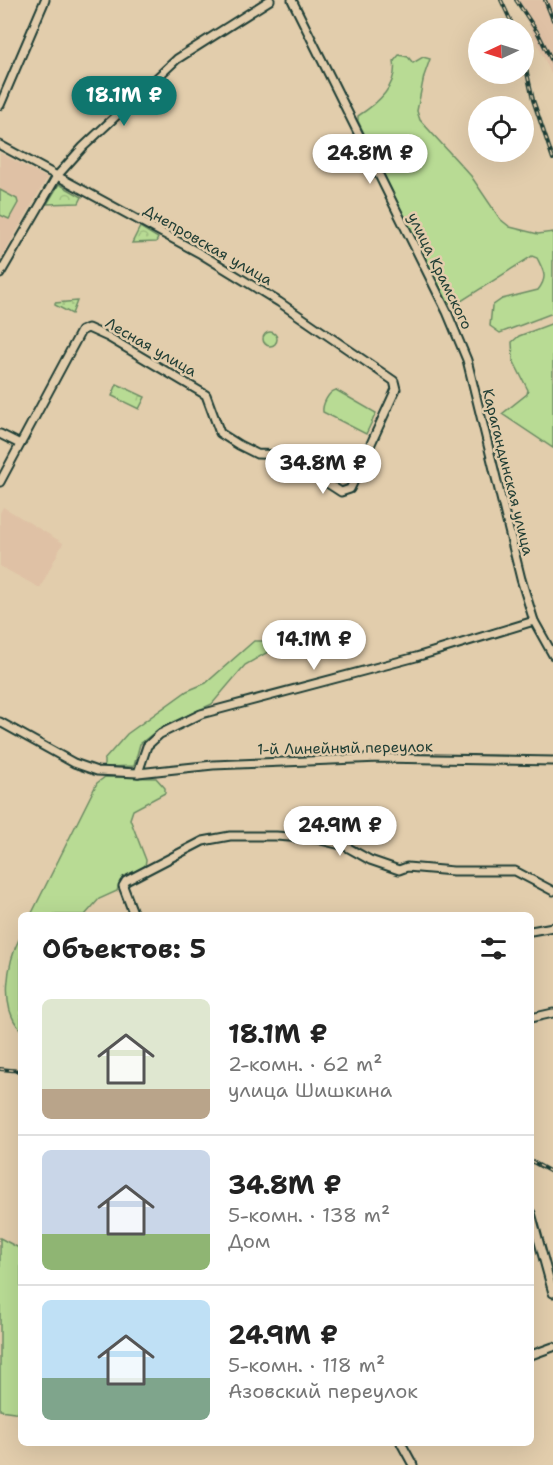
<!DOCTYPE html>
<html lang="ru">
<meta charset="utf-8">
<style>
body{margin:0;font-family:"Shantell Sans",sans-serif;background:#f6f6f6;color:#222;height:100vh;display:flex;flex-direction:column;font-size:22px;white-space:nowrap}
*{box-sizing:border-box;margin:0}
p{font-size:20px;color:#767676}
.icon{flex:none;width:33px;height:33px;fill:none;stroke:currentColor;stroke-width:2;stroke-linecap:round;stroke-linejoin:round}
.map{position:relative;flex:1;overflow:hidden}
.details{position:absolute;left:18px;top:912px;width:516px;height:534px;display:flex;flex-direction:column;background:#fff;border-radius:9px;box-shadow:0 6px 24px #0002}
.details>*{flex:none}
.needle{width:39px;rotate:266deg}
.controls{position:absolute;left:468px;top:18px;display:grid;gap:12px}
.controls a{display:grid;place-items:center;width:66px;height:66px;border-radius:50%;background:#fff;box-shadow:0 6px 24px #0002;font-size:30px}
.price{position:absolute;translate:-50% -51px;padding:0 14px;border-radius:21px;background:#fff;color:#222;font-size:20px;line-height:39px;filter:drop-shadow(0 2px 3px #0008)}
.price::after{content:'';position:absolute;left:50%;top:36px;width:18px;height:14px;margin-left:-9px;background:inherit;clip-path:polygon(0 0,100% 0,50% 100%)}
.price.on{background:#0f766e;color:#fff}
ul{padding:0;list-style:none}
li{display:flex;align-items:center;gap:18px;height:150px;padding:0 24px}
li+li{border-top:2px solid #e0e0e0}
li span{display:grid;place-items:center;flex:none;width:168px;height:120px;border-radius:9px;color:#555}
li>.icon{margin-inline-start:auto}
span .icon{width:72px;height:72px;fill:#fffc;stroke-width:1}
li b{font-size:26px}
h2{display:flex;justify-content:space-between;align-items:center;height:72px;padding:0 24px;font-size:26px}
.map>svg:first-child{display:block}
</style>
<div class="map">
<svg width="553" height="1465" viewBox="0 0 553 1465">
<defs>
<pattern id="park-crowns" width="20" height="18" patternUnits="userSpaceOnUse" patternTransform="scale(1.5)"><rect width="20" height="18" fill="#b8db94"/><path d="M2 6a3 3 0 1 1 6 0M12 15a3 3 0 1 1 6 0" fill="none" stroke="#9ebd80"/></pattern>
</defs>
<rect width="100%" height="100%" fill="#e2cdac"/>
<filter id="ink" filterUnits="userSpaceOnUse"><feTurbulence type="fractalNoise" baseFrequency=".0167" numOctaves="2"/><feDisplacementMap in="SourceGraphic" scale="12" xChannelSelector="R" yChannelSelector="G"/><feConvolveMatrix kernelMatrix="1 2 1 2 8 2 1 2 1" color-interpolation-filters="sRGB"/></filter>
<g filter="url(#ink)">
<g fill="#dfc1a5">
<polygon points="518,0 553,0 553,78 518,2"/>
<polygon points="0,153 47,178 0,261"/>
<polygon points="3,507 63,543 40,588 0,566 0,513"/>
</g>
<g fill="#b8db94" stroke="#6c8c64" stroke-width="1.5">
<path d="M 399,55 L 408,57 L 413,63 L 423,57 L 430,59 L 424,76 L 417,111 L 420,120 L 471,176 L 500,219 L 510,227 L 538,234 L 553,232 L 553,313 L 500,333 L 490,326 L 492,306 L 502,299 L 538,290 C 548,277 544,272 537,258 L 532,256 L 455,305 L 446,302 L 358,121 L 358,116 C 378,103 398,86 394,61 Z"/>
<polygon points="0,190 17,199 18,203 9,219 0,215"/>
<polygon points="553,323 553,448 502,414 527,394 528,390 513,360 512,342 519,336"/>
<path d="M 336,390 L 376,413 L 366,434 L 323,412 C 322,405 328,392 336,390 Z"/>
<polygon points="254,641 273,641 268,652 245,665 212,704 160,728 140,744 134,766 104,767 104,760 127,734 187,691 206,683"/>
<polygon points="105,777 156,778 165,788 165,793 133,810 130,819 146,860 145,866 120,881 117,891 99,899 85,915 31,915 97,783"/>
<path d="M 21,935 L 21,1030 C 0,1009 6,964 21,935 Z"/>
<polygon points="0,1238 21,1249 21,1413 0,1410"/>
</g>
<g fill="url(#park-crowns)" stroke="#6c8c64" stroke-width="1.5">
<polygon points="59,184 82,197 79,203 47,204"/>
<polygon points="140,227 158,238 156,242 132,243"/>
<polygon points="77,301 72,314 55,305 55,303"/>
<circle cx="270" cy="339" r="7"/>
<polygon points="117,384 145,397 139,409 112,396"/>
</g>
<g fill="none" stroke-linecap="round" stroke-linejoin="round">
<g stroke="#1f3d34" stroke-width="11">
<g id="minor">
<polyline points="292,0 447,312 467,360 521,579 534,621 553,655"/>
<polyline points="0,105 45,0"/>
<polyline points="0,145 201,254 279,302 394,381 396,389 352,485 350,489 341,492 284,455 257,454 239,445 220,433 206,395 108,337 88,328 81,331 0,482"/>
<polyline points="0,274 57,176 83,147 177,59 270,0"/>
<polyline points="0,434 20,444"/>
<polyline points="0,722 74,763 97,771 138,773 213,765 380,758 553,761"/>
<polyline points="138,773 147,746 160,734 201,714 416,657 534,621"/>
<polyline points="134,915 123,886 126,881 203,841 230,836 276,836 317,839 345,846 370,860 399,870 407,867 453,871 515,871 553,891"/>
<polyline points="531,931 553,927"/>
<polyline points="531,1018 553,1013"/>
<polyline points="531,1213 553,1293"/>
<polyline points="531,1355 553,1347"/>
<polyline points="401,1443 413,1465"/>
</g>
</g>
<use href="#minor" stroke="#e2cdac" stroke-width="7"/>
<g stroke="#1f3d34" stroke-width="4">
<g id="rail">
<polyline points="501,0 514,28"/>
<polyline points="516,0 538,33 553,63"/>
<polyline points="545,0 553,20"/>
<polyline points="524,59 533,100 553,159"/>
<polyline points="0,1069 21,1071"/>
<polyline points="531,1161 553,1173"/>
</g>
</g>
<use href="#rail" stroke="#e2cdac" stroke-width="1.5" stroke-dasharray="4.5" stroke-linecap="butt"/>
</g>
</g>
<g text-anchor="middle" dominant-baseline="central" stroke-width="5" stroke-linejoin="round" paint-order="stroke">
<g font-size="15" fill="#1f3d34" stroke="#e2cdac">
<text transform="translate(208 245) rotate(30)">Днепровская улица</text>
<text transform="translate(440 271) rotate(64)">улица Крамского</text>
<text transform="translate(151 347) rotate(30)">Лесная улица</text>
<text transform="translate(508 472) rotate(76)">Карагандинская улица</text>
<text transform="translate(345 748) rotate(-1)">1-й Линейный переулок</text>
</g>
</g>
</svg>
<div class="controls">
<a><svg class="needle" viewBox="-14 -14 28 28"><path d="M0-13l5 13h-10z" fill="#e53935"/><path d="M0 13l5-13h-10z" fill="#767676"/></svg></a>
<a><svg class="icon" aria-label="locate" viewBox="0 0 24 24"><circle cx="12" cy="12" r="6"/><path d="M12 2v4M12 18v4M2 12h4M18 12h4"/></svg></a>
</div>
<b class="price on" style="left:124px;top:127px">18.1M ₽</b>
<b class="price" style="left:370px;top:185px">24.8M ₽</b>
<b class="price" style="left:323px;top:495px">34.8M ₽</b>
<b class="price" style="left:314px;top:671px">14.1M ₽</b>
<b class="price" style="left:340px;top:857px">24.9M ₽</b>
<section class="details">
<h2>Объектов: 5<svg class="icon" aria-label="filters" viewBox="0 0 24 24"><path d="M4 7h16M4 17h16"/><circle cx="9" cy="7" r="2"/><circle cx="15" cy="17" r="2"/></svg></h2>
<ul>
<li><span style="background:linear-gradient(#dfe7d0 75%,#b9a48a 0)"><svg class="icon" aria-label="home" viewBox="0 0 24 24"><path d="M3 11l9-7 9 7M6 9v11h12V9"/></svg></span><div><b>18.1M ₽</b><p>2-комн. · 62 m²</p><p>улица Шишкина</p></div></li>
<li><span style="background:linear-gradient(#c9d6e8 70%,#8fb573 0)"><svg class="icon" aria-label="home" viewBox="0 0 24 24"><path d="M3 11l9-7 9 7M6 9v11h12V9"/></svg></span><div><b>34.8M ₽</b><p>5-комн. · 138 m²</p><p>Дом</p></div></li>
<li><span style="background:linear-gradient(#bfe0f5 65%,#7fa58c 0)"><svg class="icon" aria-label="home" viewBox="0 0 24 24"><path d="M3 11l9-7 9 7M6 9v11h12V9"/></svg></span><div><b>24.9M ₽</b><p>5-комн. · 118 m²</p><p>Азовский переулок</p></div></li>
</ul>
</section>
</div>
